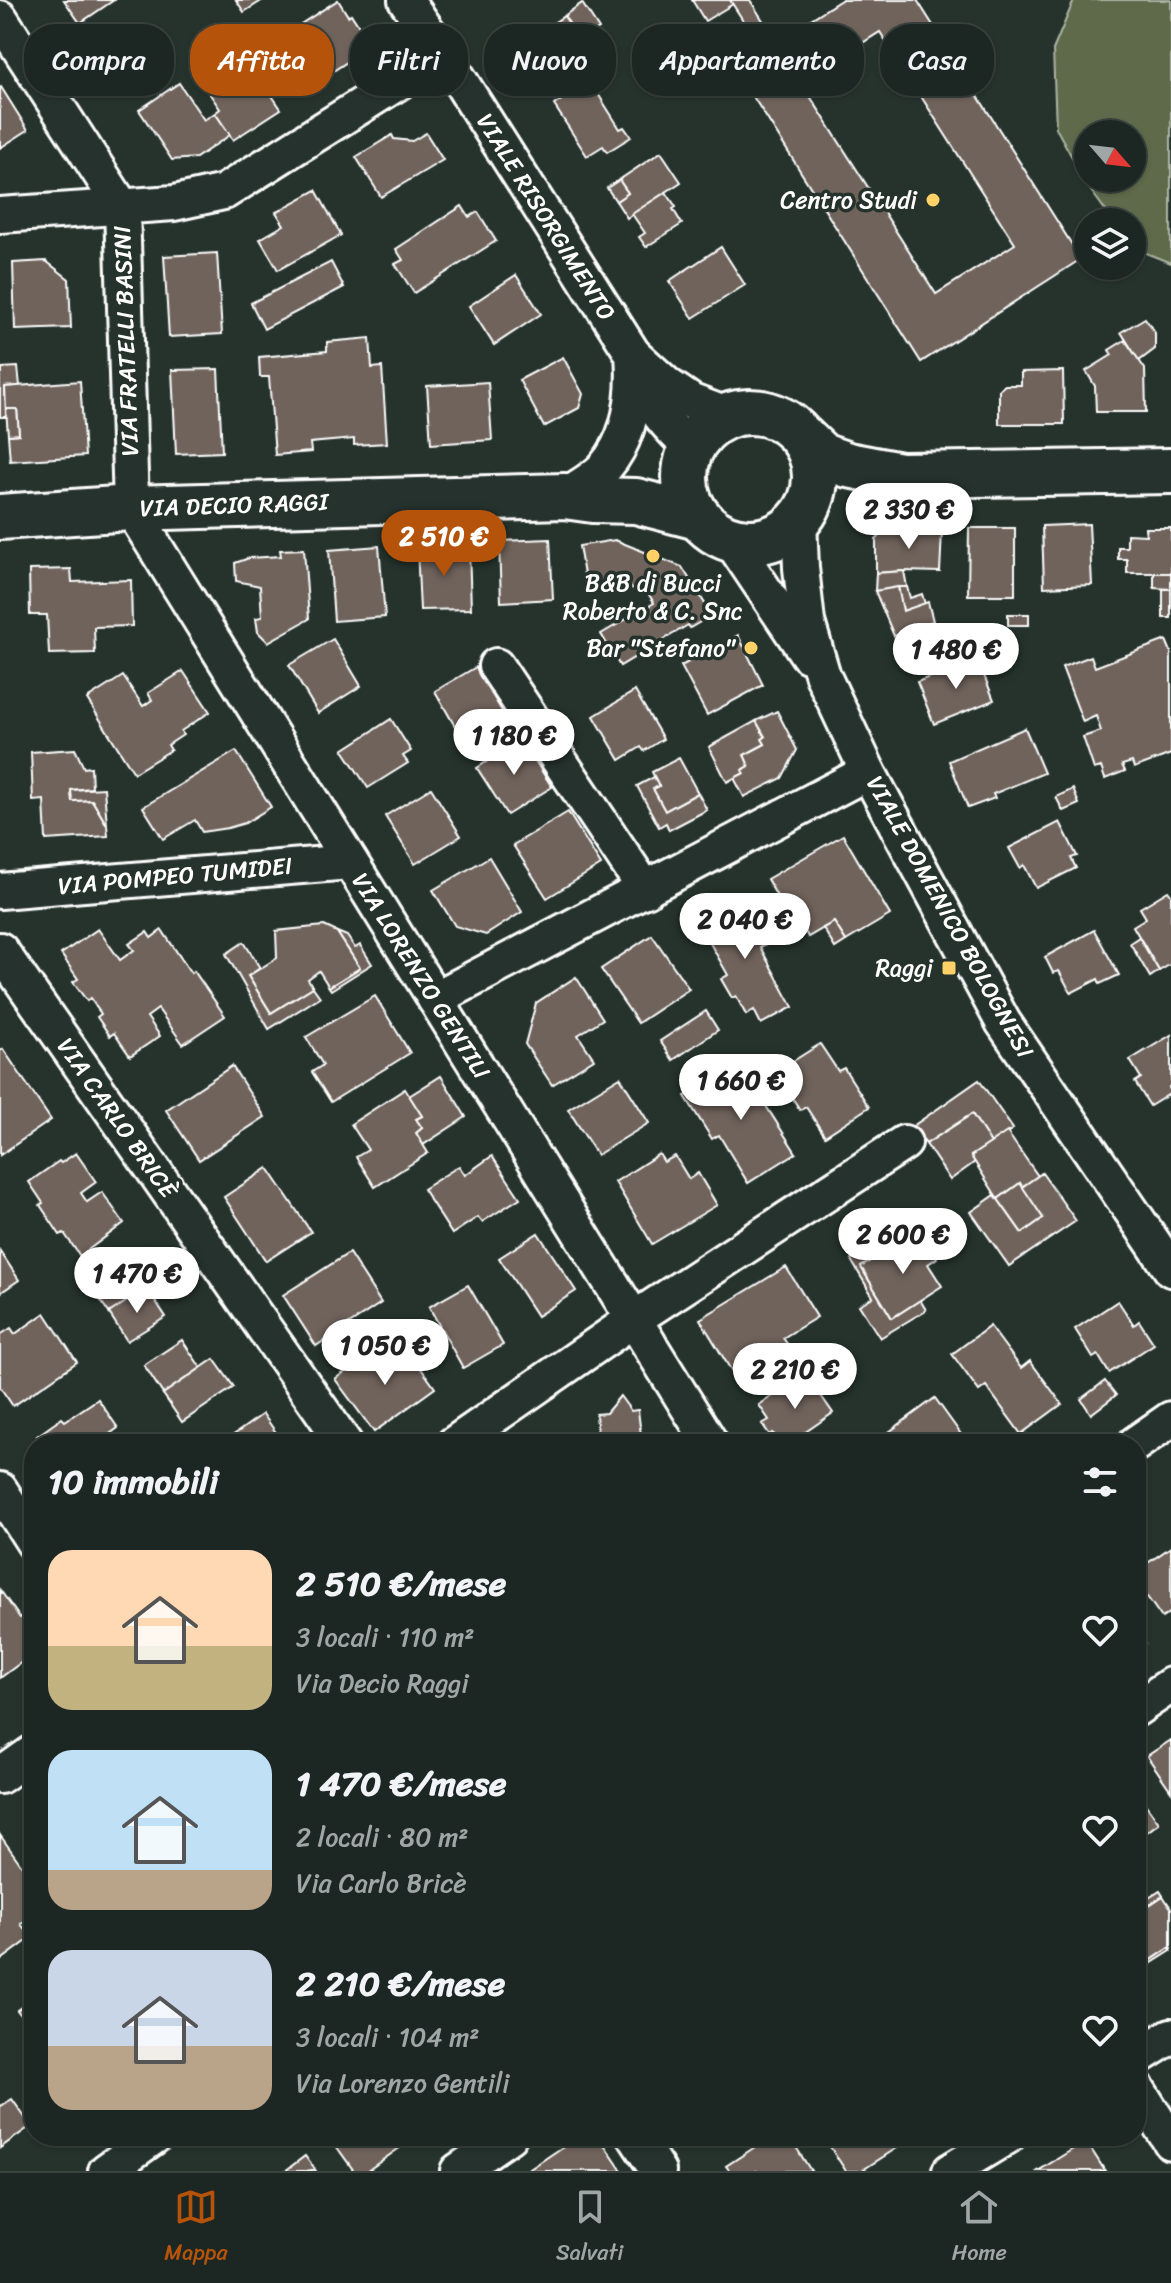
<!DOCTYPE html>
<html lang="it">
<meta charset="utf-8">
<style>
body{margin:0;font-family:Sriracha,sans-serif;background:#252e2a;color:#f1f3f6;height:100vh;display:flex;flex-direction:column;font-size:30px;white-space:nowrap}
*{box-sizing:border-box;margin:0}
p{font-size:26px;color:#a0a5a5}
.icon{flex:none;width:44px;height:44px;fill:none;stroke:currentColor;stroke-width:2;stroke-linecap:round;stroke-linejoin:round}
.map{position:relative;flex:1;overflow:hidden}
.drawer{position:absolute;left:24px;top:1434px;width:1122px;height:712px;display:flex;flex-direction:column;background:#1c2622;border-radius:32px;box-shadow:0 2px 6px #0004,0 0 0 2px #3a4340}
.drawer>*{flex:none}
.guide{position:absolute;left:24px;top:24px;width:1124px;height:72px;display:flex;gap:16px}
.needle{width:52px;rotate:118deg}
.fabs{position:absolute;left:1074px;top:120px;display:grid;gap:16px}
.fabs a{display:grid;place-items:center;width:72px;height:72px;border-radius:50%;background:#1c2622;box-shadow:0 2px 6px #0004,0 0 0 2px #3a4340;font-size:40px}
.price{position:absolute;translate:-50% -68px;padding:0 18px;border-radius:28px;background:#fff;color:#222;font-size:26px;line-height:52px;filter:drop-shadow(0 2px 4px #0008)}
.price::after{content:'';position:absolute;left:50%;top:48px;width:24px;height:18px;margin-left:-12px;background:inherit;clip-path:polygon(0 0,100% 0,50% 100%)}
.price.current{background:#b45309;color:#fff}
ul{padding:0;list-style:none}
li{display:flex;align-items:center;gap:24px;height:200px;padding:0 24px}
li span{display:grid;place-items:center;flex:none;width:224px;height:160px;border-radius:24px;color:#555}
li>.icon{margin-inline-start:auto}
span .icon{width:96px;height:96px;fill:#fffc;stroke-width:1}
li b{font-size:34px}
h2{display:flex;justify-content:space-between;align-items:center;height:96px;padding:0 24px;font-size:34px}
.chip{padding:0 28px;border-radius:32px;background:#1c2622;box-shadow:0 2px 6px #0004,0 0 0 2px #3a4340;font-size:28px;line-height:72px}
.chip.current{background:#b45309;color:#fff}
.tab-bar{display:flex;justify-content:space-around;align-items:center;height:112px;border-top:2px solid #3a4340;background:#1c2622;font-size:22px;color:#a0a5a5}
.tab-bar a{display:grid;justify-items:center;gap:4px}
.tab-bar .current{color:#b45309}
.map>svg:first-child{display:block}
</style>
<div class="map">
<svg width="1171" height="2171" viewBox="0 0 1171 2171">
<rect width="100%" height="100%" fill="#26332d"/>
<filter id="ink" filterUnits="userSpaceOnUse"><feTurbulence type="fractalNoise" baseFrequency=".0125" numOctaves="2"/><feDisplacementMap in="SourceGraphic" scale="16" xChannelSelector="R" yChannelSelector="G"/><feConvolveMatrix kernelMatrix="1 2 1 2 8 2 1 2 1" color-interpolation-filters="sRGB"/></filter>
<g filter="url(#ink)">
<path fill="#5e6a4b" stroke="#aeb4a5" stroke-width="2" fill-rule="evenodd" d="M 1074,0 L 1171,0 L 1171,263 L 1133,248 L 1132,222 L 1114,222 L 1089,188 L 1056,128 L 1053,50 ZM 1088,134 L 1132,134 L 1132,178 L 1088,178 Z"/>
<g fill="#70645c" stroke="#fff" stroke-width="2" fill-rule="evenodd">
<polygon points="64,0 114,0 80,23"/>
<polygon points="236,0 263,0 244,12"/>
<polygon points="338,0 348,16 351,14 360,28 357,30 361,36 353,58 304,90 273,42"/>
<polygon points="692,0 730,0 733,4 705,21"/>
<path d="M 730,0 L 750,0 L 776,41 L 841,0 L 917,0 L 1081,259 L 921,362 L 735,68 L 762,50 ZM 880,32 L 1015,244 L 936,294 L 801,82 Z"/>
<polygon points="582,3 599,29 581,41 564,16"/>
<polygon points="564,16 586,49 540,80 531,66 535,63 522,44"/>
<polygon points="126,28 151,68 115,89 89,50"/>
<polygon points="246,57 281,109 233,140 215,113 220,109 199,78 223,62 228,69"/>
<polygon points="590,81 620,129 624,127 631,137 607,152 603,146 587,156 554,105"/>
<polygon points="179,83 204,120 215,113 230,135 196,158 172,160 139,110"/>
<polygon points="1,87 28,130 0,148 0,88"/>
<polygon points="426,133 443,160 381,197 356,157 392,135 394,139 412,141"/>
<polygon points="661,152 681,182 627,218 616,201 628,193 619,180"/>
<polygon points="619,180 628,193 616,201 607,188"/>
<polygon points="316,190 341,235 278,270 260,239 284,225 276,212"/>
<polygon points="666,192 676,207 673,209 682,224 646,247 639,237 645,233 632,214"/>
<polygon points="462,206 469,217 478,212 496,241 414,293 395,264 403,260 396,249"/>
<polygon points="721,247 745,285 693,318 669,281"/>
<polygon points="217,253 222,334 169,337 164,256"/>
<polygon points="46,261 69,279 71,328 15,330 13,263"/>
<polygon points="331,262 344,287 264,329 251,303"/>
<polygon points="516,275 541,314 494,345 469,306"/>
<polygon points="1145,318 1155,333 1155,349 1139,361 1121,332"/>
<polygon points="370,338 372,368 382,367 387,443 354,445 354,439 310,443 311,452 275,455 269,377 260,377 259,357 327,351 327,342"/>
<polygon points="1125,340 1145,369 1146,412 1096,412 1095,386 1086,371 1112,355 1109,350"/>
<polygon points="563,357 583,394 579,408 544,427 519,380"/>
<polygon points="18,367 20,386 5,387 6,417 0,417 0,373 2,373 2,368"/>
<polygon points="218,369 222,452 176,454 172,370"/>
<polygon points="1063,371 1064,424 999,424 999,390 1005,385 1021,385 1021,372"/>
<polygon points="80,381 85,456 10,461 8,435 19,434 17,409 6,409 5,387"/>
<polygon points="488,382 492,440 431,444 427,386"/>
<polygon points="6,409 17,409 19,434 8,435"/>
<polygon points="1089,524 1092,585 1044,587 1042,526"/>
<polygon points="969,528 1015,528 1015,595 968,595"/>
<polygon points="1145,528 1171,528 1171,573 1127,573 1127,559 1118,559 1118,547 1127,547 1127,534 1146,535"/>
<polygon points="887,529 942,531 940,572 904,571 876,573 876,540"/>
<polygon points="550,539 553,599 501,602 499,541"/>
<polygon points="615,540 682,567 712,615 690,628 688,625 620,666 601,634 654,603 648,593 625,586 587,592 579,546"/>
<polygon points="379,546 385,617 334,621 329,550"/>
<polygon points="469,547 471,609 420,610 417,548"/>
<polygon points="304,549 309,619 268,642 258,632 256,618 262,617 260,586 236,581 235,563 249,558 281,556 280,550"/>
<polygon points="71,569 72,582 131,580 132,626 94,627 95,653 49,654 47,615 30,615 29,570"/>
<polygon points="904,571 907,587 875,591 876,573"/>
<polygon points="1154,573 1171,573 1171,589 1154,588"/>
<polygon points="898,587 907,587 910,598 922,594 925,604 903,611"/>
<polygon points="898,587 903,611 928,602 933,621 894,636 875,591"/>
<rect x="1163" y="589" width="8" height="29"/>
<rect x="1008" y="614" width="21" height="11"/>
<polygon points="738,635 763,685 707,715 681,666"/>
<polygon points="333,639 361,686 318,713 289,665"/>
<polygon points="1166,640 1171,652 1171,754 1134,768 1132,762 1122,765 1125,771 1105,779 1101,767 1094,769 1083,737 1101,731 1096,716 1083,722 1062,667 1091,656 1095,667"/>
<polygon points="977,658 994,700 934,724 917,682"/>
<polygon points="476,667 503,713 461,737 435,691"/>
<polygon points="183,671 210,712 181,731 183,735 168,745 171,750 134,773 87,699 123,676 143,706 152,700 148,693"/>
<polygon points="635,691 663,739 644,751 641,747 620,760 594,716"/>
<polygon points="777,711 797,750 782,778 744,797 734,778 744,773 742,770 749,766 744,755 765,744 762,739 765,737 756,721"/>
<polygon points="391,719 411,751 403,756 408,763 368,788 343,750"/>
<polygon points="756,721 765,737 762,739 765,744 744,755 749,766 742,770 744,773 727,782 709,747"/>
<polygon points="1025,728 1044,773 993,794 995,798 968,808 949,761"/>
<polygon points="521,739 552,787 507,815 477,768"/>
<polygon points="75,749 84,768 91,767 92,788 71,790 72,801 92,800 107,825 108,836 46,840 44,800 33,801 31,752"/>
<polygon points="236,751 271,807 245,823 228,828 202,832 195,820 163,839 143,807"/>
<polygon points="679,758 698,793 665,811 653,789 659,786 652,772"/>
<polygon points="654,777 659,786 653,789 665,811 698,793 707,810 669,830 666,823 659,827 637,786"/>
<polygon points="104,788 107,825 92,800 72,801 71,790"/>
<polygon points="431,788 461,836 415,864 385,816"/>
<polygon points="1073,789 1079,804 1063,811 1056,797"/>
<polygon points="568,812 601,865 547,898 513,845"/>
<polygon points="1060,822 1077,856 1071,858 1076,868 1036,888 1024,865 1020,868 1009,848"/>
<polygon points="843,835 890,915 846,941 834,922 808,937 800,922 794,926 767,879"/>
<polygon points="489,857 522,912 486,935 455,926 433,890"/>
<polygon points="1168,891 1171,895 1171,964 1159,971 1133,926 1146,918 1140,908"/>
<polygon points="740,897 766,944 760,947 793,1007 761,1024 754,1010 746,1015 736,996 732,998 721,979 728,975 697,920"/>
<polygon points="834,922 846,941 835,948 823,928"/>
<polygon points="324,926 337,932 360,968 329,987 319,971 308,979 313,987 271,1013 248,976 277,958 276,931"/>
<polygon points="98,929 120,960 134,950 129,944 147,932 151,938 162,930 191,973 194,971 225,1016 183,1044 158,1009 147,1017 160,1036 130,1056 114,1033 110,1036 97,1017 101,1014 90,998 87,1001 73,982 78,979 61,954"/>
<polygon points="1094,930 1119,975 1100,984 1098,979 1071,993 1059,971 1053,973 1045,957"/>
<polygon points="337,932 347,936 355,948 360,945 372,964 331,990 329,987 360,968"/>
<polygon points="652,935 689,989 638,1023 601,969"/>
<polygon points="1139,937 1159,971 1150,977 1130,943"/>
<polygon points="244,942 260,968 248,976 271,1013 313,987 320,997 269,1029 226,954"/>
<polygon points="576,977 603,1019 578,1035 594,1059 552,1085 525,1044 536,1003"/>
<polygon points="375,996 410,1053 331,1102 312,1072 323,1065 306,1037"/>
<polygon points="706,1011 718,1030 673,1060 660,1041"/>
<polygon points="1171,1035 1171,1086 1169,1087 1171,1093 1150,1106 1135,1082 1141,1078 1130,1060"/>
<polygon points="820,1044 838,1071 844,1068 869,1107 825,1136 806,1107 800,1110 776,1072"/>
<polygon points="3,1049 51,1120 0,1155 0,1051"/>
<polygon points="738,1062 796,1153 748,1183 719,1135 712,1139 685,1096"/>
<polygon points="232,1066 265,1117 199,1160 166,1110"/>
<polygon points="441,1076 466,1117 423,1145 416,1133 422,1128 416,1119 422,1116 409,1096"/>
<polygon points="620,1077 649,1123 597,1155 568,1109"/>
<polygon points="979,1080 1013,1129 991,1143 972,1114 926,1144 913,1126"/>
<polygon points="405,1089 422,1116 416,1119 422,1128 416,1133 428,1153 375,1187 356,1157 368,1150 351,1124"/>
<polygon points="972,1114 991,1143 971,1156 975,1162 950,1180 926,1144"/>
<polygon points="1007,1132 1038,1176 1022,1187 1020,1183 998,1199 971,1156"/>
<polygon points="76,1153 96,1182 81,1193 87,1202 102,1192 124,1223 80,1256 64,1233 60,1235 40,1205 43,1203 29,1182 59,1161 61,1163"/>
<polygon points="659,1154 664,1162 675,1156 689,1179 698,1173 717,1205 652,1244 615,1182"/>
<polygon points="492,1156 520,1198 482,1222 478,1217 452,1234 423,1189 459,1166 465,1175"/>
<polygon points="268,1168 311,1232 266,1261 224,1197"/>
<polygon points="1042,1173 1076,1221 1009,1266 971,1212 995,1195 1022,1233 1043,1218 1022,1187"/>
<polygon points="1020,1183 1043,1218 1022,1233 998,1199"/>
<polygon points="905,1226 911,1235 861,1267 892,1318 920,1300 926,1310 880,1338 859,1305 873,1297 851,1260"/>
<polygon points="538,1233 576,1291 537,1316 499,1258"/>
<polygon points="911,1235 921,1251 930,1246 937,1258 928,1264 942,1286 892,1318 861,1267"/>
<polygon points="146,1247 165,1277 109,1313 89,1283"/>
<polygon points="0,1251 19,1280 0,1293"/>
<polygon points="349,1253 381,1303 316,1346 283,1295"/>
<polygon points="786,1267 817,1317 783,1338 788,1345 766,1358 768,1361 737,1380 700,1319"/>
<polygon points="468,1285 503,1345 463,1368 429,1307"/>
<polygon points="147,1288 166,1317 127,1341 109,1313"/>
<polygon points="1118,1301 1134,1325 1139,1321 1154,1344 1109,1373 1098,1355 1093,1358 1075,1329"/>
<polygon points="45,1313 77,1362 13,1406 0,1387 0,1335 11,1328 15,1334"/>
<polygon points="990,1326 1021,1368 1030,1361 1062,1404 1021,1434 986,1386 979,1391 952,1354"/>
<polygon points="182,1340 201,1368 163,1394 144,1365"/>
<polygon points="405,1346 435,1388 374,1432 335,1379 363,1359 371,1370"/>
<polygon points="214,1359 234,1387 182,1422 163,1394"/>
<polygon points="806,1374 833,1413 788,1444 780,1444 773,1433 770,1435 762,1424 769,1420 759,1405"/>
<polygon points="1105,1381 1116,1395 1091,1414 1081,1399"/>
<polygon points="620,1396 631,1411 638,1410 641,1435 647,1443 652,1440 666,1441 669,1444 592,1444 598,1439 596,1414 606,1413"/>
<polygon points="935,1398 968,1444 897,1444 889,1432"/>
<polygon points="98,1399 118,1428 103,1439 107,1444 42,1444 37,1436 62,1418 65,1421"/>
<polygon points="263,1414 284,1444 221,1444"/>
<polygon points="1171,1547 1171,1612 1162,1618 1136,1581 1136,1571"/>
<polygon points="0,1590 20,1618 24,1616 34,1629 34,1653 0,1678"/>
<polygon points="1136,1630 1145,1643 1136,1649"/>
<polygon points="1171,1740 1171,1791 1147,1756"/>
<polygon points="1136,1791 1159,1823 1136,1840"/>
<polygon points="0,1835 22,1866 34,1858 34,1915 21,1924 31,1938 0,1961"/>
<polygon points="1160,1891 1163,1896 1136,1914 1136,1906"/>
<polygon points="1163,1896 1171,1908 1171,1947 1150,1961 1136,1938 1136,1914"/>
<polygon points="1136,1938 1150,1961 1171,1947 1171,1951 1147,1966 1136,1948"/>
<polygon points="34,1998 34,2033 17,2010"/>
<polygon points="12,2099 31,2126 0,2148 0,2105 1,2106"/>
<polygon points="329,2136 404,2136 398,2141 401,2147 367,2171 354,2171"/>
<polygon points="579,2136 593,2136 601,2140 622,2171 527,2171"/>
<polygon points="772,2136 789,2136 811,2171 730,2171 726,2166"/>
<polygon points="823,2136 889,2136 897,2148 861,2171 846,2171"/>
<polygon points="1086,2141 1105,2171 1038,2171"/>
<polygon points="305,2156 316,2171 285,2171"/>
</g>
<g fill="none" stroke-linecap="round" stroke-linejoin="round">
<g stroke="#fff" stroke-width="40">
<g id="minor">
<polyline points="406,0 443,54 633,354 667,385 692,402 729,416"/>
<polyline points="0,18 122,207 131,508 711,1444"/>
<polyline points="0,215 174,203 224,192 443,54"/>
<path d="M 637,370 C 649,406 665,423 692,449"/>
<path d="M 565,496 C 578,487 595,479 605,467 C 632,436 636,393 633,354"/>
<polyline points="799,520 801,568 807,622 823,676 868,772 1003,1022 1171,1269"/>
<polyline points="730,539 808,655"/>
<polyline points="496,666 646,890"/>
<polyline points="0,891 350,862"/>
<polyline points="0,950 345,1444"/>
<polyline points="435,999 868,772"/>
<polyline points="454,1444 634,1319 904,1143"/>
<polyline points="1135,1444 1171,1419"/>
<polyline points="0,1490 34,1543"/>
<polyline points="1136,1709 1171,1685"/>
<polyline points="0,1776 34,1752"/>
<polyline points="1136,2058 1171,2036"/>
<polyline points="1136,2087 1171,2142"/>
<polyline points="635,2136 658,2171"/>
<polyline points="106,2171 155,2136"/>
<polyline points="458,2171 509,2136"/>
<polyline points="950,2171 1008,2136"/>
</g>
</g>
<g stroke="#fff" stroke-width="50">
<g id="major">
<circle cx="750" cy="477" r="65"/>
<polyline points="802,437 822,456 848,465 901,475 1171,471"/>
<polyline points="0,517 131,508 565,496 593,500 636,501 698,517"/>
</g>
</g>
<polyline stroke="#fff" stroke-width="5" stroke-dasharray="2 6" stroke-linecap="butt" points="184,2145 198,2136"/>
<use href="#minor" stroke="#26332d" stroke-width="34"/>
<use href="#major" stroke="#26332d" stroke-width="44"/>
</g>
</g>
<g fill="#ffd166" stroke="#26332d" stroke-width="3">
<circle cx="933" cy="200" r="8"/>
<circle cx="653" cy="556" r="8"/>
<circle cx="751" cy="648" r="8"/>
<rect x="941" y="960" width="16" height="16" rx="4"/>
</g>
<g text-anchor="middle" dominant-baseline="central" stroke-width="7" stroke-linejoin="round" paint-order="stroke">
<g font-size="24" fill="#fff" stroke="#26332d" text-anchor="end">
<text x="917" y="200">Centro Studi</text>
<text x="653" y="583" text-anchor="middle">B&amp;B di Bucci<tspan x="653" dy="28">Roberto &amp; C. Snc</tspan></text>
<text x="735" y="648">Bar "Stefano"</text>
<text x="933" y="968">Raggi</text>
</g>
<g font-size="24" fill="#fff" stroke="#26332d">
<text transform="translate(546 217) rotate(58)">VIALE RISORGIMENTO</text>
<text transform="translate(126 341) rotate(-92)">VIA FRATELLI BASINI</text>
<text transform="translate(234 505) rotate(-2)">VIA DECIO RAGGI</text>
<text transform="translate(175 876) rotate(-5)">VIA POMPEO TUMIDEI</text>
<text transform="translate(950 917) rotate(61)">VIALE DOMENICO BOLOGNESI</text>
<text transform="translate(421 976) rotate(58)">VIA LORENZO GENTILI</text>
<text transform="translate(117 1118) rotate(55)">VIA CARLO BRICÈ</text>
</g>
</g>
</svg>
<div class="fabs">
<a><svg class="needle" viewBox="-14 -14 28 28"><path d="M0-13l5 13h-10z" fill="#e53935"/><path d="M0 13l5-13h-10z" fill="#a0a5a5"/></svg></a>
<a><svg class="icon" aria-label="layers" viewBox="0 0 24 24"><path d="M12 4l9 5-9 5-9-5zM3 14l9 5 9-5"/></svg></a>
</div>
<b class="price" style="left:909px;top:551px">2 330 €</b>
<b class="price current" style="left:444px;top:578px">2 510 €</b>
<b class="price" style="left:956px;top:691px">1 480 €</b>
<b class="price" style="left:514px;top:777px">1 180 €</b>
<b class="price" style="left:745px;top:961px">2 040 €</b>
<b class="price" style="left:741px;top:1122px">1 660 €</b>
<b class="price" style="left:903px;top:1276px">2 600 €</b>
<b class="price" style="left:137px;top:1315px">1 470 €</b>
<b class="price" style="left:385px;top:1387px">1 050 €</b>
<b class="price" style="left:795px;top:1411px">2 210 €</b>
<div class="guide">
<a class="chip">Compra</a>
<a class="chip current">Affitta</a>
<a class="chip">Filtri</a>
<a class="chip">Nuovo</a>
<a class="chip">Appartamento</a>
<a class="chip">Casa</a>
</div>
<section class="drawer">
<h2>10 immobili<svg class="icon" aria-label="filters" viewBox="0 0 24 24"><path d="M4 7h16M4 17h16"/><circle cx="9" cy="7" r="2"/><circle cx="15" cy="17" r="2"/></svg></h2>
<ul>
<li><span style="background:linear-gradient(#ffd9b3 60%,#c2b280 0)"><svg class="icon" aria-label="home" viewBox="0 0 24 24"><path d="M3 11l9-7 9 7M6 9v11h12V9"/></svg></span><div><b>2 510 €/mese</b><p>3 locali · 110 m²</p><p>Via Decio Raggi</p></div><svg class="icon" aria-label="heart" viewBox="0 0 24 24"><path d="M12 20l-8-8c-3-5 5-10 8-4 3-6 11-1 8 4z"/></svg></li>
<li><span style="background:linear-gradient(#bfe0f5 75%,#b9a48a 0)"><svg class="icon" aria-label="home" viewBox="0 0 24 24"><path d="M3 11l9-7 9 7M6 9v11h12V9"/></svg></span><div><b>1 470 €/mese</b><p>2 locali · 80 m²</p><p>Via Carlo Bricè</p></div><svg class="icon" aria-label="heart" viewBox="0 0 24 24"><path d="M12 20l-8-8c-3-5 5-10 8-4 3-6 11-1 8 4z"/></svg></li>
<li><span style="background:linear-gradient(#c9d6e8 60%,#b9a48a 0)"><svg class="icon" aria-label="home" viewBox="0 0 24 24"><path d="M3 11l9-7 9 7M6 9v11h12V9"/></svg></span><div><b>2 210 €/mese</b><p>3 locali · 104 m²</p><p>Via Lorenzo Gentili</p></div><svg class="icon" aria-label="heart" viewBox="0 0 24 24"><path d="M12 20l-8-8c-3-5 5-10 8-4 3-6 11-1 8 4z"/></svg></li>
</ul>
</section>
</div>
<nav class="tab-bar">
<a class="current"><svg class="icon" aria-label="map" viewBox="0 0 24 24"><path d="M3 6l6-2 6 2 6-2v14l-6 2-6-2-6 2zM9 4v14M15 6v14"/></svg>Mappa</a>
<a><svg class="icon" aria-label="saved" viewBox="0 0 24 24"><path d="M7 4h10v16l-5-4-5 4z"/></svg>Salvati</a>
<a><svg class="icon" aria-label="home" viewBox="0 0 24 24"><path d="M3 11l9-7 9 7M6 9v11h12V9"/></svg>Home</a>
</nav>
